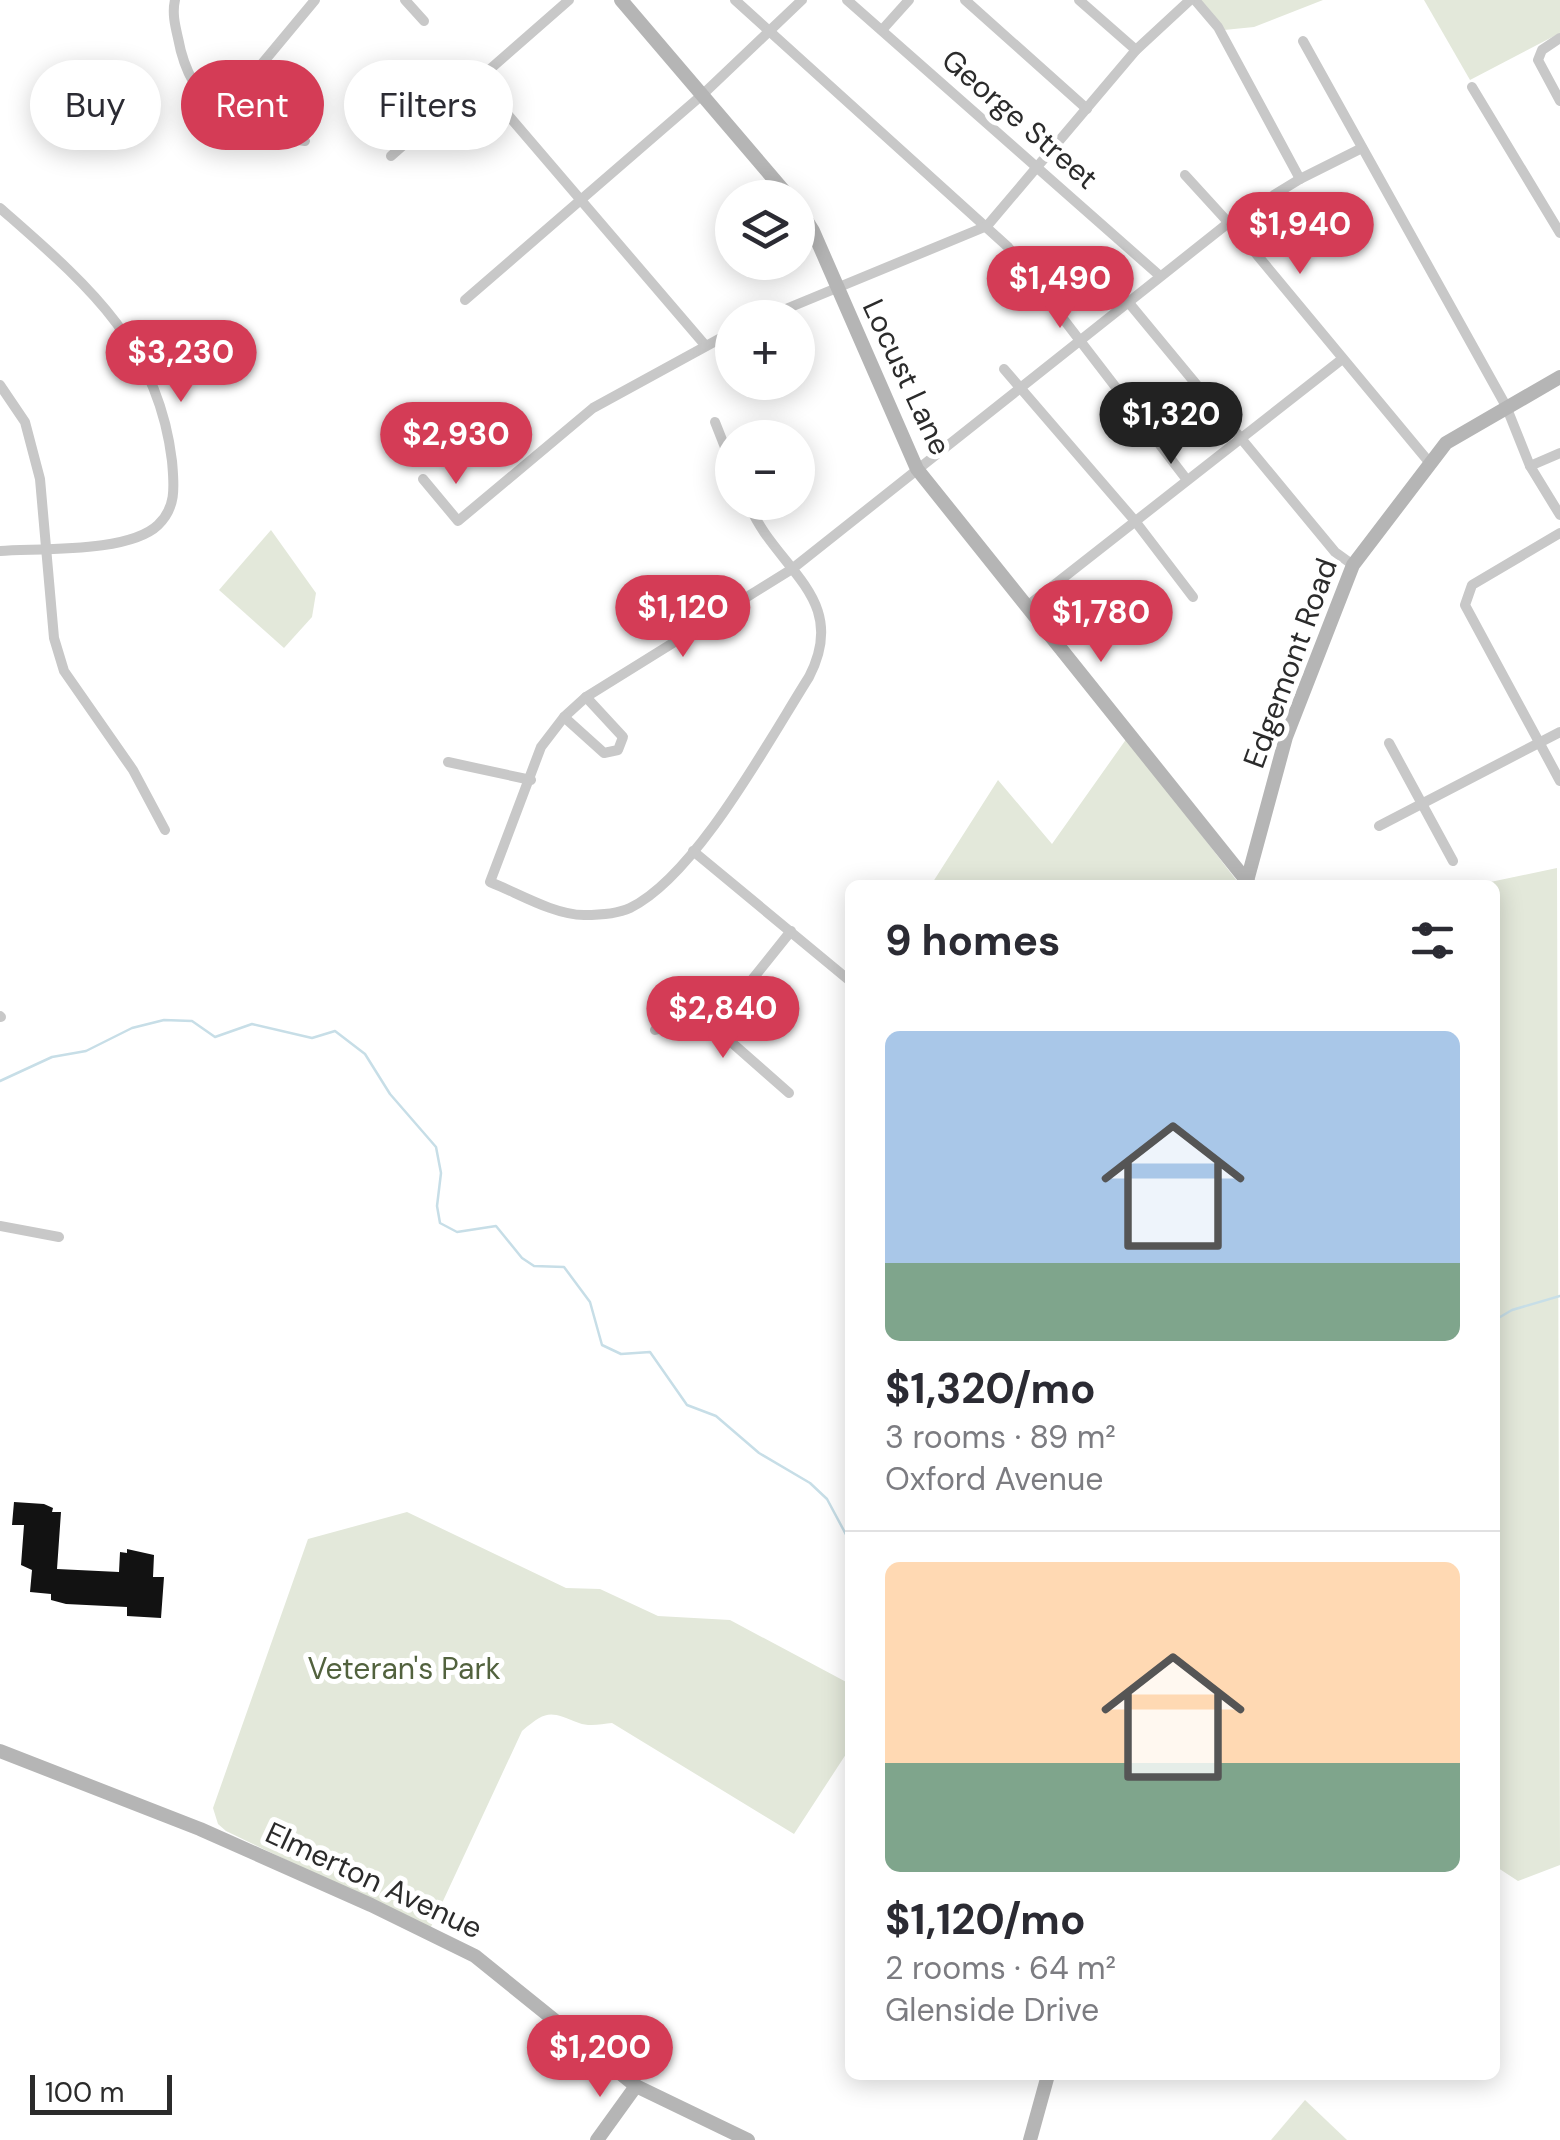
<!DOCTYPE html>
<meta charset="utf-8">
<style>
body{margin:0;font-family:"DM Sans",sans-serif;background:#f7f7f7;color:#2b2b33;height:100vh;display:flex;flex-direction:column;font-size:38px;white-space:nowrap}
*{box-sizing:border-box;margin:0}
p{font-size:32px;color:#7c7c81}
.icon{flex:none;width:55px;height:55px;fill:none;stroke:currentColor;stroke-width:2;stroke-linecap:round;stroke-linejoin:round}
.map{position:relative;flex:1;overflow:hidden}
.details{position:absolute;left:845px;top:880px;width:655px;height:1200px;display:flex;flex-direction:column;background:#fff;border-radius:15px;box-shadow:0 5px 25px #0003}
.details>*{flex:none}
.banner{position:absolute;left:30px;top:60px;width:665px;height:90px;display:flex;gap:20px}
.controls{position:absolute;left:715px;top:180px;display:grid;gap:20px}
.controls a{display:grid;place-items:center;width:100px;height:100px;border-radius:50%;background:#fff;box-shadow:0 5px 25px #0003;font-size:50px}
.scale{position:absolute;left:30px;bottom:25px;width:142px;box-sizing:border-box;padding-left:10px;border:5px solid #2b2b2b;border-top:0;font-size:28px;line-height:35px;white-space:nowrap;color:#2b2b2b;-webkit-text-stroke:8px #fff;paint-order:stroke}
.price{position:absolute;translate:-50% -85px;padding:0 22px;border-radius:35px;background:#d43c56;color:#fff;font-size:32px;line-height:65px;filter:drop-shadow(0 2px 5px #0008)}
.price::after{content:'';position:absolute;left:50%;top:60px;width:30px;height:22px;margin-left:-15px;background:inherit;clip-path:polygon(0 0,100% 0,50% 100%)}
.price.on{background:#222;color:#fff}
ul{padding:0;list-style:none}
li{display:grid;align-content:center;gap:20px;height:530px;padding:0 40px}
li+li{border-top:2px solid #e1e1e2}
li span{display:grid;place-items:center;height:310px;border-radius:15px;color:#555}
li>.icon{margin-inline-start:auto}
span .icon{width:180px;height:180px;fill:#fffc;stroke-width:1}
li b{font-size:42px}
h2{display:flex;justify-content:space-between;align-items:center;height:120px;padding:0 40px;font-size:42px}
.tag{padding:0 35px;border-radius:45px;background:#fff;box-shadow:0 5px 25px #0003;font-size:35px;line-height:90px}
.tag.on{background:#d43c56;color:#fff}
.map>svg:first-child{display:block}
</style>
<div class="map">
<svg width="1560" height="2140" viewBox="0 0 1560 2140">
<rect width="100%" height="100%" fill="#fff"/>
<g fill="#e3e8da">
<polygon points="1200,0 1323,0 1254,27 1224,30"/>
<polygon points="1424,0 1560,0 1560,33 1470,80"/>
<polygon points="271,530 316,593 312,617 284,648 219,590"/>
<polygon points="1127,738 1240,885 931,885 998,780 1052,844"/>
<polygon points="1557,868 1560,1865 1518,1881 1495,1866 1495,885 1476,885"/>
<path d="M 407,1512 L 566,1588 L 600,1589 L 658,1616 L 730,1620 L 850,1684 L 850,1748 L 794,1834 L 612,1723 C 602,1724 589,1727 579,1723 C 550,1712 548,1709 522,1731 L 430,1929 L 226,1831 L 218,1824 L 213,1808 L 308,1539 Z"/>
<polygon points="1305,2100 1347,2140 1271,2140"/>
</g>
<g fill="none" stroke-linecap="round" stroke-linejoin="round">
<g stroke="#c7dee7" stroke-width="2.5">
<polyline points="0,1081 52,1057 86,1051 132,1028 164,1020 192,1021 215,1037 252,1024 312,1038 335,1031 365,1054 390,1094 436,1147 441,1173 437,1206 440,1223 457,1232 496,1226 522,1258 534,1266 564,1267 590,1302 602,1345 621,1354 650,1352 687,1405 716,1416 759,1453 810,1483 827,1499 850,1542"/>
<polyline points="1495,1320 1512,1310 1560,1296"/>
</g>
</g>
<polygon fill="#121212" points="14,1502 44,1504 53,1508 52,1512 61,1512 57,1569 119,1572 120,1552 127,1553 127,1549 154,1555 153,1577 164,1577 161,1618 127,1616 127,1607 66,1604 51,1600 51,1594 30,1592 32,1570 21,1565 24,1525 12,1525"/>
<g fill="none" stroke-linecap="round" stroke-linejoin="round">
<g stroke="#c8c8c8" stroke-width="10">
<path d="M 175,0 C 172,13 175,25 178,38 C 191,110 239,133 305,141"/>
<polyline points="405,0 424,21"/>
<polyline points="735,0 1008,247 1187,480"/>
<polyline points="847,0 1160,276"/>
<polyline points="965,0 1087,109"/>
<polyline points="1079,0 1136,50"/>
<polyline points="1195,0 1218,27 1300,179"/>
<polyline points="882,30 909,0"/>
<polyline points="1560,38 1542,50 1538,60 1560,101"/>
<polyline points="1303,41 1506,406 1530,466 1560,515"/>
<polyline points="478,80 705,345"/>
<polyline points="1472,87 1560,233"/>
<polyline points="221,113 315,0"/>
<polyline points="391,156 569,0"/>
<polyline points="1185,175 1248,244 1429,462"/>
<path d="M 0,208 C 84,282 158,342 172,461 C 174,485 177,507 158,525 C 129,553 39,548 0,551"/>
<polyline points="465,300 702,95 802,0"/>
<polyline points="1129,303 1335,552 1353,565"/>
<polyline points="764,318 987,226 1136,50 1190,0"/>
<polyline points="1004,369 1135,521 1193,597"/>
<polyline points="0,385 25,422 40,479 54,638 64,671 133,770 165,830"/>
<polyline points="715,422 732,465"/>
<polyline points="1530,466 1560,453"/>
<polyline points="423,479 458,521 593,408 732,332"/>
<path d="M 748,502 C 774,569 851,596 809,677 C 769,740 696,876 630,908 C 617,914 599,915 584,915 C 554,915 518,893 490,882 L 541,747 L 564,717 L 586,697 L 792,569 L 1227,224 L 1300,179 L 1362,148"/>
<polyline points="1560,533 1472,585 1465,605 1560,781"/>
<polyline points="1026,607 1341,360"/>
<polyline points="564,717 604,753 618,750 623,737 586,697"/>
<polyline points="1389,743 1453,861"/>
<polyline points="448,762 531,780"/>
<polyline points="1379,826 1560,732"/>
<polyline points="693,851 850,981"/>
<polyline points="0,1016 1,1017"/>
<polyline points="714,1027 791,931"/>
<polyline points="655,1030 691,1021 714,1027 789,1093"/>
<polyline points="0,1226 59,1237"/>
</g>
<g stroke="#b5b5b5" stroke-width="14">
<polyline points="621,0 790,198"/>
<polyline points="798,207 813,231 917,469 1250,885"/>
<polyline points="1247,881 1286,737 1353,565 1446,443 1560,377"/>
<polyline points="0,1751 200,1829 371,1905 475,1956 636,2086 748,2140"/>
<polyline points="597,2140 636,2086"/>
<polyline points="1030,2140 1048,2075"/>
</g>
</g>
<g text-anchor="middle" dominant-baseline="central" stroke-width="10" stroke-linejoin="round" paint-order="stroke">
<g font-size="30" fill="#2b2b2b" stroke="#fff">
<text transform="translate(1020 119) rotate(41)">George Street</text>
<text transform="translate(907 377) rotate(65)">Locust Lane</text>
<text transform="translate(1290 663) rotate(-70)">Edgemont Road</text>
<text transform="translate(374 1880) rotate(25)">Elmerton Avenue</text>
</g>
<g font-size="30" fill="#52623e" stroke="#fff">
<text x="404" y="1668">Veteran's Park</text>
</g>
</g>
</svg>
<div class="controls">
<a><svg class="icon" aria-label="layers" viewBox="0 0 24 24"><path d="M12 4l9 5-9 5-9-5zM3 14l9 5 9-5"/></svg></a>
<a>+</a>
<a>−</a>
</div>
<div class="scale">100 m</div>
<b class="price" style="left:1300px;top:277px">$1,940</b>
<b class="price" style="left:1060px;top:331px">$1,490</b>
<b class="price" style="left:181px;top:405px">$3,230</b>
<b class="price on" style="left:1171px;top:467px">$1,320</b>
<b class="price" style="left:456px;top:487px">$2,930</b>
<b class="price" style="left:683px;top:660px">$1,120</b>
<b class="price" style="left:1101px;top:665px">$1,780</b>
<b class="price" style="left:723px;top:1061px">$2,840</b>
<b class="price" style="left:600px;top:2100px">$1,200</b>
<div class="banner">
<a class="tag">Buy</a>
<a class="tag on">Rent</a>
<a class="tag">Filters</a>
</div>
<section class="details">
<h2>9 homes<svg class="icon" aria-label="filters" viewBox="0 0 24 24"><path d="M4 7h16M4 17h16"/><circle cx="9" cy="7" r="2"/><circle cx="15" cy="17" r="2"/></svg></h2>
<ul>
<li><span style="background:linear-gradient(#a9c7e8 75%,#7fa58c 0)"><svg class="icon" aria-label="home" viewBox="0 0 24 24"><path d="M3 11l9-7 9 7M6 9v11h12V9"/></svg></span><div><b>$1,320/mo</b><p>3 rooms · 89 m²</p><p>Oxford Avenue</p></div></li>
<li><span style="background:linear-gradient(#ffd9b3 65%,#7fa58c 0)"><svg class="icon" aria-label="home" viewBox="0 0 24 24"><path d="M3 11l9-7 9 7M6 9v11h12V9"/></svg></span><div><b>$1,120/mo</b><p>2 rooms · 64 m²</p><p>Glenside Drive</p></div></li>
</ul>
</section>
</div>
